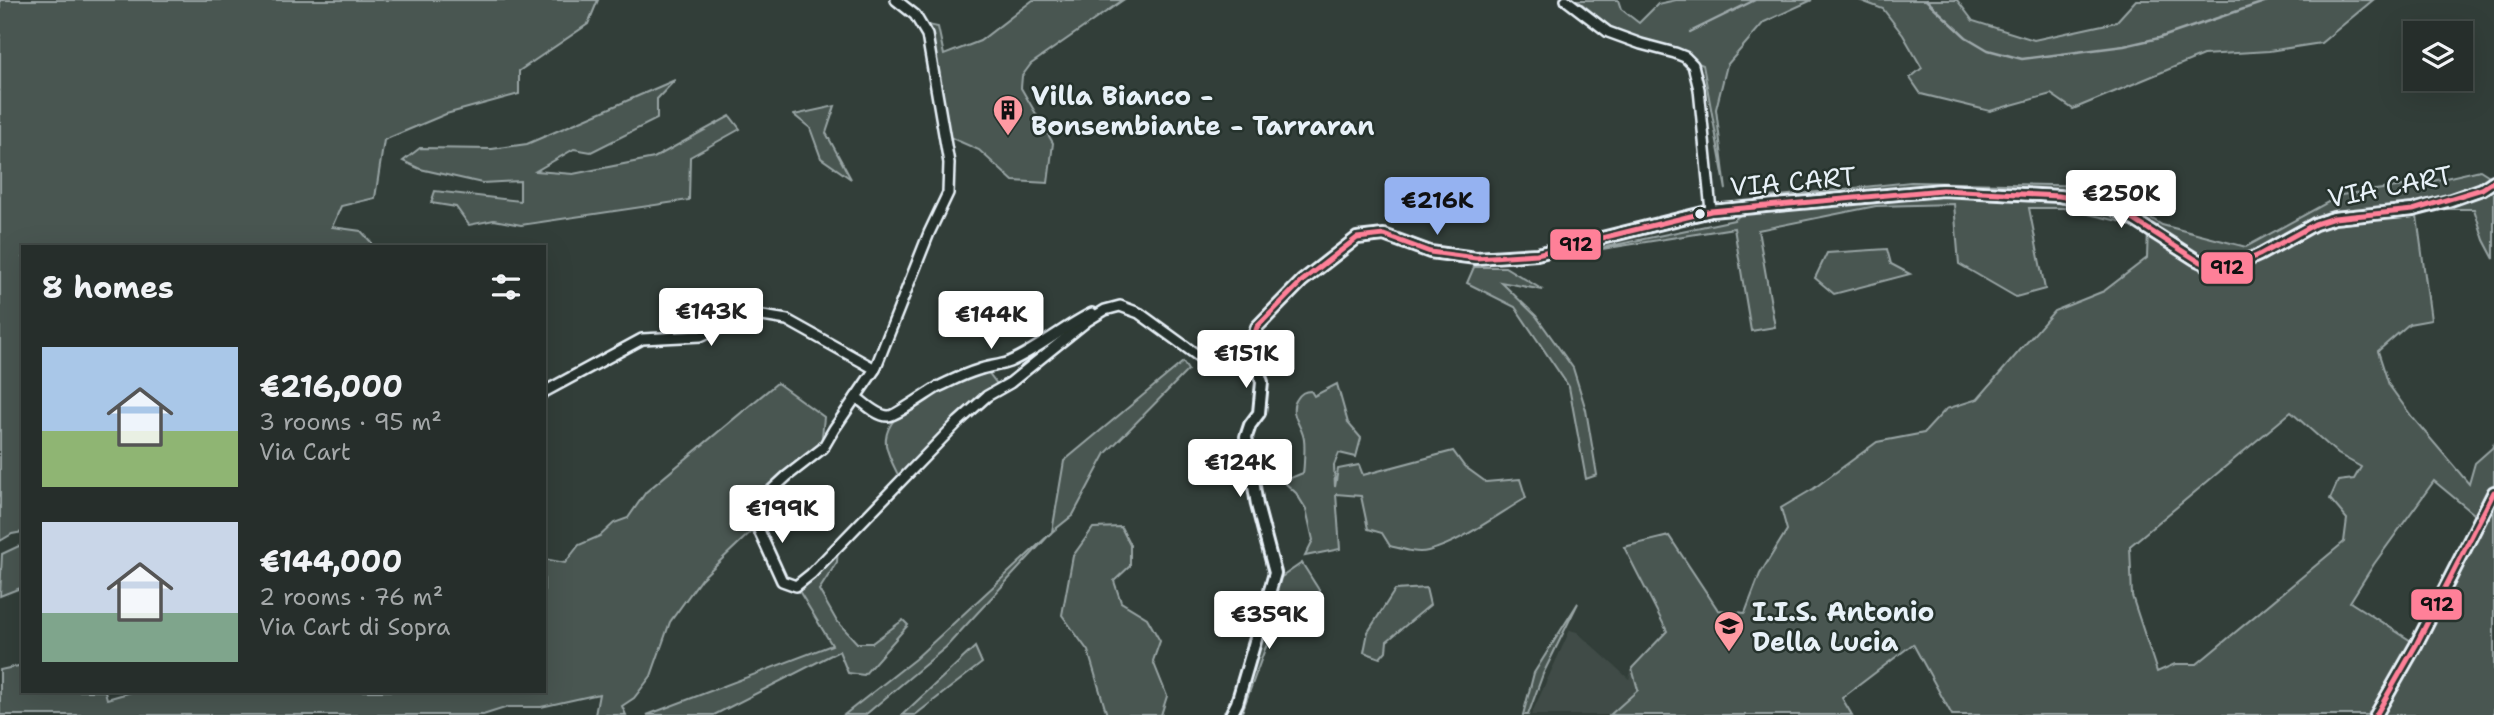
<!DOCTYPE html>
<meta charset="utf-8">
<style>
body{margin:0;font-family:"Shantell Sans",sans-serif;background:#323a37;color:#f1f3f6;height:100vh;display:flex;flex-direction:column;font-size:26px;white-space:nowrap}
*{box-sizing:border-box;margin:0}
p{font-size:23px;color:#a4a8a9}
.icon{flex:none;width:38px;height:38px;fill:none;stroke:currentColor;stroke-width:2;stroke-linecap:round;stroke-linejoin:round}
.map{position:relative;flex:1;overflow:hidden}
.side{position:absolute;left:21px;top:245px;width:525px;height:448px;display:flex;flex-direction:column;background:#262e2b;border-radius:0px;box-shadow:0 7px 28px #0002,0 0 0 2px #424a47}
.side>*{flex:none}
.controls{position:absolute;left:2403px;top:21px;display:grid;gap:14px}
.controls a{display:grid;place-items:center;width:70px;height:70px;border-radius:0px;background:#262e2b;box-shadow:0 7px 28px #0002,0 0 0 2px #424a47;font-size:35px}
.price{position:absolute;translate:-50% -60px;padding:0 16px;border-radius:7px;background:#fff;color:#222;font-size:23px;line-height:46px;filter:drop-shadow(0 2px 4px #0008)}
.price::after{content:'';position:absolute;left:50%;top:42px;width:21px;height:16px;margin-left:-10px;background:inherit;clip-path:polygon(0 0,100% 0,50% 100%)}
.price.active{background:#95b2f1;color:#111}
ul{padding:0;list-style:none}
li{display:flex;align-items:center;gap:21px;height:175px;padding:0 21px}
li span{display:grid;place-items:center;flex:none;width:196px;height:140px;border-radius:0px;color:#555}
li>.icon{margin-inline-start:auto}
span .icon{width:84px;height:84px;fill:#fffc;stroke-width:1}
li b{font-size:30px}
h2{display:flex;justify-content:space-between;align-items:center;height:84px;padding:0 21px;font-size:30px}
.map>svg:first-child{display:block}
</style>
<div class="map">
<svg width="2494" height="715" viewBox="0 0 2494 715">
<rect width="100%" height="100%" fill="#323e39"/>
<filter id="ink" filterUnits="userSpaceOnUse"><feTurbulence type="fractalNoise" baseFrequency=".0143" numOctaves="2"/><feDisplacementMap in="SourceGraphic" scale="14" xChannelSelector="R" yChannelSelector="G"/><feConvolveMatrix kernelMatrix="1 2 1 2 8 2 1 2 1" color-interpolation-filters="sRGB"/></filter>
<g filter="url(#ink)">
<polygon fill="#3f4b46" points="1752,612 1851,715 1531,715 1570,630 1577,632 1629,679 1632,668 1667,631"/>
<g fill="#495651" stroke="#98a4a4" stroke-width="2" fill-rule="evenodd">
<polygon points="0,0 598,0 588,24 519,71 519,94 446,114 384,140 375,198 341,206 332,227 361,231 371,242 371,247 23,247 23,532 12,534 0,541"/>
<polygon points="1033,0 1123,0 1031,64 1022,76 1021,88 1053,143 1048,183 1013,181 979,150 945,135 947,132 928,25 938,27 944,55 980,41"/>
<polygon points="1577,0 1618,0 1621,9 1639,23 1658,4 1676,0 1812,0 1764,22 1727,65 1716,109 1726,190 1703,65 1612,28"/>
<polygon points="1859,0 1957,0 1973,21 2034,40 2116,22 2136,0 2373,0 2321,43 2269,51 2203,55 2073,109 2051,94 1990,111 1921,94 1910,78 1922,68 1903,35 1883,9"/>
<polygon points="675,80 657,99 657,119 591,152 574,149 536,171 573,174 654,158 730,116 740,129 690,157 689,200 521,225 494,220 469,225 456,207 431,203 435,191 520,201 520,181 482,183 420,169 403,161 420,148 492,149 527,144"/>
<polygon points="835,106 826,133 851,179 821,158 810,128 794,115"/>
<path d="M 2480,170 L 2494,179 L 2494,259 L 2484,240 L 2474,209 L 2416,209 L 2431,320 L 2409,324 L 2378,351 L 2389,385 L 2412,417 L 2469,484 L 2475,463 L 2492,448 L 2494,443 L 2494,715 L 1952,715 L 1913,644 L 1842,698 L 1852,715 L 1610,715 L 1638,690 L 1632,668 L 1667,631 L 1624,547 L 1669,536 L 1718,610 L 1745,613 L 1760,574 L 1787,530 L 1781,508 L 1813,489 L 1877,442 L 1924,433 L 1946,409 L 1978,399 L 2054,311 L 2104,291 L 2147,258 L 2148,228 L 2063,208 L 2029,208 L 2045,289 L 2016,297 L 1959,264 L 1954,204 L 1876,206 L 1758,230 L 1775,327 L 1751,331 L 1734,228 L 1577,253 L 1734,220 L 1760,198 L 1911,182 L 2100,186 L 2162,225 L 2246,247 L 2341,195 L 2424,183 ZM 2291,412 L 2338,454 L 2361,467 L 2354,479 L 2338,481 L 2330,499 L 2347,519 L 2344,542 L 2197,664 L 2175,664 L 2157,672 L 2132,596 L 2130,546 ZM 2434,481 L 2480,519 L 2416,644 L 2350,602 L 2374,564 Z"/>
<polygon points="1887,249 1891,264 1910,274 1834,294 1815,278 1827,253"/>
<polygon points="1474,267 1505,267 1543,290 1501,282 1536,316 1573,368 1586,410 1597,475 1586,479 1569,387 1515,307 1467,283"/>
<polygon points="1183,362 1188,370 1106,453 1073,515 1052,532 946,647 865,715 844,715 915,659 1052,532 1064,461"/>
<path d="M 985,368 L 1000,388 L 901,481 C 896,470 888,457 886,445 C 881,406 957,381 985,368 Z"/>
<polygon points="777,383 824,417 821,447 755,504 757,526 701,579 670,622 651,676 634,698 622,706 626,715 595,715 599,694 541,707 508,707 483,715 0,715 0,670 23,665 23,691 105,691 107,699 135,691 544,691 544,559 565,563 579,545 600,536 614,523 628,518 646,492"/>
<path d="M 1337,384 L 1348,423 L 1361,438 L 1356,457 L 1339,453 L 1334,465 L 1335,487 L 1338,469 L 1359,465 L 1363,475 L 1453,451 L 1464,466 L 1486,482 L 1520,479 L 1526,498 C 1497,515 1460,543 1428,551 C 1416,554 1402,549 1390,546 L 1382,533 L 1368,529 L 1361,496 L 1336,494 L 1340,549 L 1305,556 L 1313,540 L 1306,509 L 1296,493 L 1283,481 L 1303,473 C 1304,468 1305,446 1304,440 C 1303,426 1287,413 1297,399 C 1301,393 1304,391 1311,391 L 1314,396 Z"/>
<polygon points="1121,527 1130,545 1130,566 1114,581 1121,602 1147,618 1160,641 1153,661 1167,696 1161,715 1107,715 1088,651 1062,615 1073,556 1093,528"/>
<polygon points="23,544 23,587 0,596 2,554"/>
<polygon points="838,546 837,562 819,590 836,620 857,643 872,643 903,620 908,625 864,675 848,673 839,651 714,715 647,715 832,645 796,586"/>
<path d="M 1302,563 L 1319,590 L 1319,595 L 1287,604 L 1265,649 L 1241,715 L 1223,715 C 1243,675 1254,632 1264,589 Z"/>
<polygon points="1426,588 1430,605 1387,641 1386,651 1380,658 1364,652 1368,632 1395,590"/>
<polygon points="1578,603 1543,674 1528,715 1523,715 1534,673"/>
<polygon points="975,647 982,663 915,715 902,715"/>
</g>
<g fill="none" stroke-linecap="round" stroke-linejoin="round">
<g stroke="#9ea9ab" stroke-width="2.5">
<polyline points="1926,0 1966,37 1988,50 2022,59 2124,46 2159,38 2270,0"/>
<polyline points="1690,32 1755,0"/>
</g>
<g stroke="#e8f1f8" stroke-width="14">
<g id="minor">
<path d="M 896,0 L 915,15 L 927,35 L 949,163 L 948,193 L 929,233 L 875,369 L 834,429 L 823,448 L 787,476 L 762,499 L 757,511 L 757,526 L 782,581 L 796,586 L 811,574 L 958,422 L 987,396 L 1010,383 L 1087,321 L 1105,310 L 1120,306 L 1139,313 L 1201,358 C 1219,355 1235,347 1252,342"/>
<polyline points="1566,0 1608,32 1641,44 1675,53 1685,57 1693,65 1699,89 1711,211"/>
<polyline points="544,392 642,339 701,336 750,314 787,320 875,369"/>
<path d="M 856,397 C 864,403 877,416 888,416 C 894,417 929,392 938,387 C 951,381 964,374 978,370 C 988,366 999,366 1009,362 C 1039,349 1063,327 1092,313"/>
</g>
</g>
<g stroke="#e8f1f8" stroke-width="16">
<g id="tertiary">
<polyline points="1231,715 1237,703 1275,573 1257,505 1246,437 1250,425 1259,413 1262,382 1254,358 1252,342 1257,327 1302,281 1357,238 1384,235 1430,252 1476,258 1537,254 1711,211 1942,190 2059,196 2100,203 2123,213 2195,259 2210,266 2230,268 2259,255 2315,224 2334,218 2413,210 2448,201 2482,189 2494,181"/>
<polyline points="2376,715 2416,645 2494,492"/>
</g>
</g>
<use href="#minor" stroke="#26332d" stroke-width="9"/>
<use href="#tertiary" stroke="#26332d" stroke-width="10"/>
<g stroke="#26332d" stroke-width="10">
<g id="bus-1">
<polyline points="1254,358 1252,342 1257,327 1302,281 1357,238 1384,235 1430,252 1476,258 1537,254 1711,211 1942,190 2059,196 2100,203 2123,213 2195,259 2210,266 2230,268 2259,255 2315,224 2334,218 2413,210 2482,189 2494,181"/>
<polyline points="2376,715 2416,645 2494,492"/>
</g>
</g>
<use href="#bus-1" stroke="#ff8098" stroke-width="5"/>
</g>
</g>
<defs>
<g id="building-pin" transform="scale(1.575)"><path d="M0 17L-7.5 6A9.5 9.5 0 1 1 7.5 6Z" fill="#ff9aa2" stroke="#26332d"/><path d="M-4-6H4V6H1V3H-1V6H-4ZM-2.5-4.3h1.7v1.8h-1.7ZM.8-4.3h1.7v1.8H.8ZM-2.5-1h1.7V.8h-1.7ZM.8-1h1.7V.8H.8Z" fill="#111"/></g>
<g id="school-pin" transform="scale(1.575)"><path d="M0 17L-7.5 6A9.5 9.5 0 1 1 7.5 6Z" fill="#ff9aa2" stroke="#26332d"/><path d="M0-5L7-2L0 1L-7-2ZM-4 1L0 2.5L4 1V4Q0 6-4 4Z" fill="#111"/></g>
</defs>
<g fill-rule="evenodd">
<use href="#building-pin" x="1008" y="110"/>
<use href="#school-pin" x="1729" y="626"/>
</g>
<circle fill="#e8f1f8" stroke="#26332d" stroke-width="2.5" cx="1700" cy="214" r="6"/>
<g text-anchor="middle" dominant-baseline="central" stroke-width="5" stroke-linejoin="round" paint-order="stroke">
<g font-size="26" font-weight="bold" fill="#e8f1f8" stroke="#26332d" text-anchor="start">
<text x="1031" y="95">Villa Bianco -<tspan x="1031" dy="30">Bonsembiante - Tarraran</tspan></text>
<text x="1752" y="611">I.I.S. Antonio<tspan x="1752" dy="30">Della Lucia</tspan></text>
</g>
<g font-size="26" fill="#e8f1f8" stroke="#26332d">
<text transform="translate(1793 181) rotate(-5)">VIA CART</text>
<text transform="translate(2390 186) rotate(-11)">VIA CART</text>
</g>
</g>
<g stroke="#26332d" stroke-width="2.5">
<rect x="1549" y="228" width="53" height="33" rx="7" fill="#ff8098"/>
<rect x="2200" y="251" width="54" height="34" rx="7" fill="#ff8098"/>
<rect x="2410" y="588" width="53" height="33" rx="7" fill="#ff8098"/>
</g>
<g font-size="19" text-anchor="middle" font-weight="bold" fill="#111">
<text x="1576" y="251">912</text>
<text x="2227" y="274">912</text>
<text x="2437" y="611">912</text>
</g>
</svg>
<div class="controls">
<a><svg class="icon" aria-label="layers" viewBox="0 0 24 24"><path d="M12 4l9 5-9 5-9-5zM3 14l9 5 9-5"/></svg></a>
</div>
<b class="price" style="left:2121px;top:230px">€250K</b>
<b class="price active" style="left:1437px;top:237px">€216K</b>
<b class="price" style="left:711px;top:348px">€143K</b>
<b class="price" style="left:991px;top:351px">€144K</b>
<b class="price" style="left:1246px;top:390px">€151K</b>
<b class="price" style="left:1240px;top:499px">€124K</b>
<b class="price" style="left:782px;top:545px">€199K</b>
<b class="price" style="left:1269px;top:651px">€359K</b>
<section class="side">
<h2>8 homes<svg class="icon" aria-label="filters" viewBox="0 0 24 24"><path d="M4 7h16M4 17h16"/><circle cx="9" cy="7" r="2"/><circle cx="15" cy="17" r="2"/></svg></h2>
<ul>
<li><span style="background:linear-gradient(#a9c7e8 60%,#8fb573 0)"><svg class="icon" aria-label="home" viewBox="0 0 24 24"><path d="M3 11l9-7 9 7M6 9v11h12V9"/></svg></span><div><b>€216,000</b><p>3 rooms · 95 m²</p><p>Via Cart</p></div></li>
<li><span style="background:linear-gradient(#c9d6e8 65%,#7fa58c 0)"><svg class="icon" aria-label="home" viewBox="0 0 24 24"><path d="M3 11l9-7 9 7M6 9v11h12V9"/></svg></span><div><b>€144,000</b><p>2 rooms · 76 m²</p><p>Via Cart di Sopra</p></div></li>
</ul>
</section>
</div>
